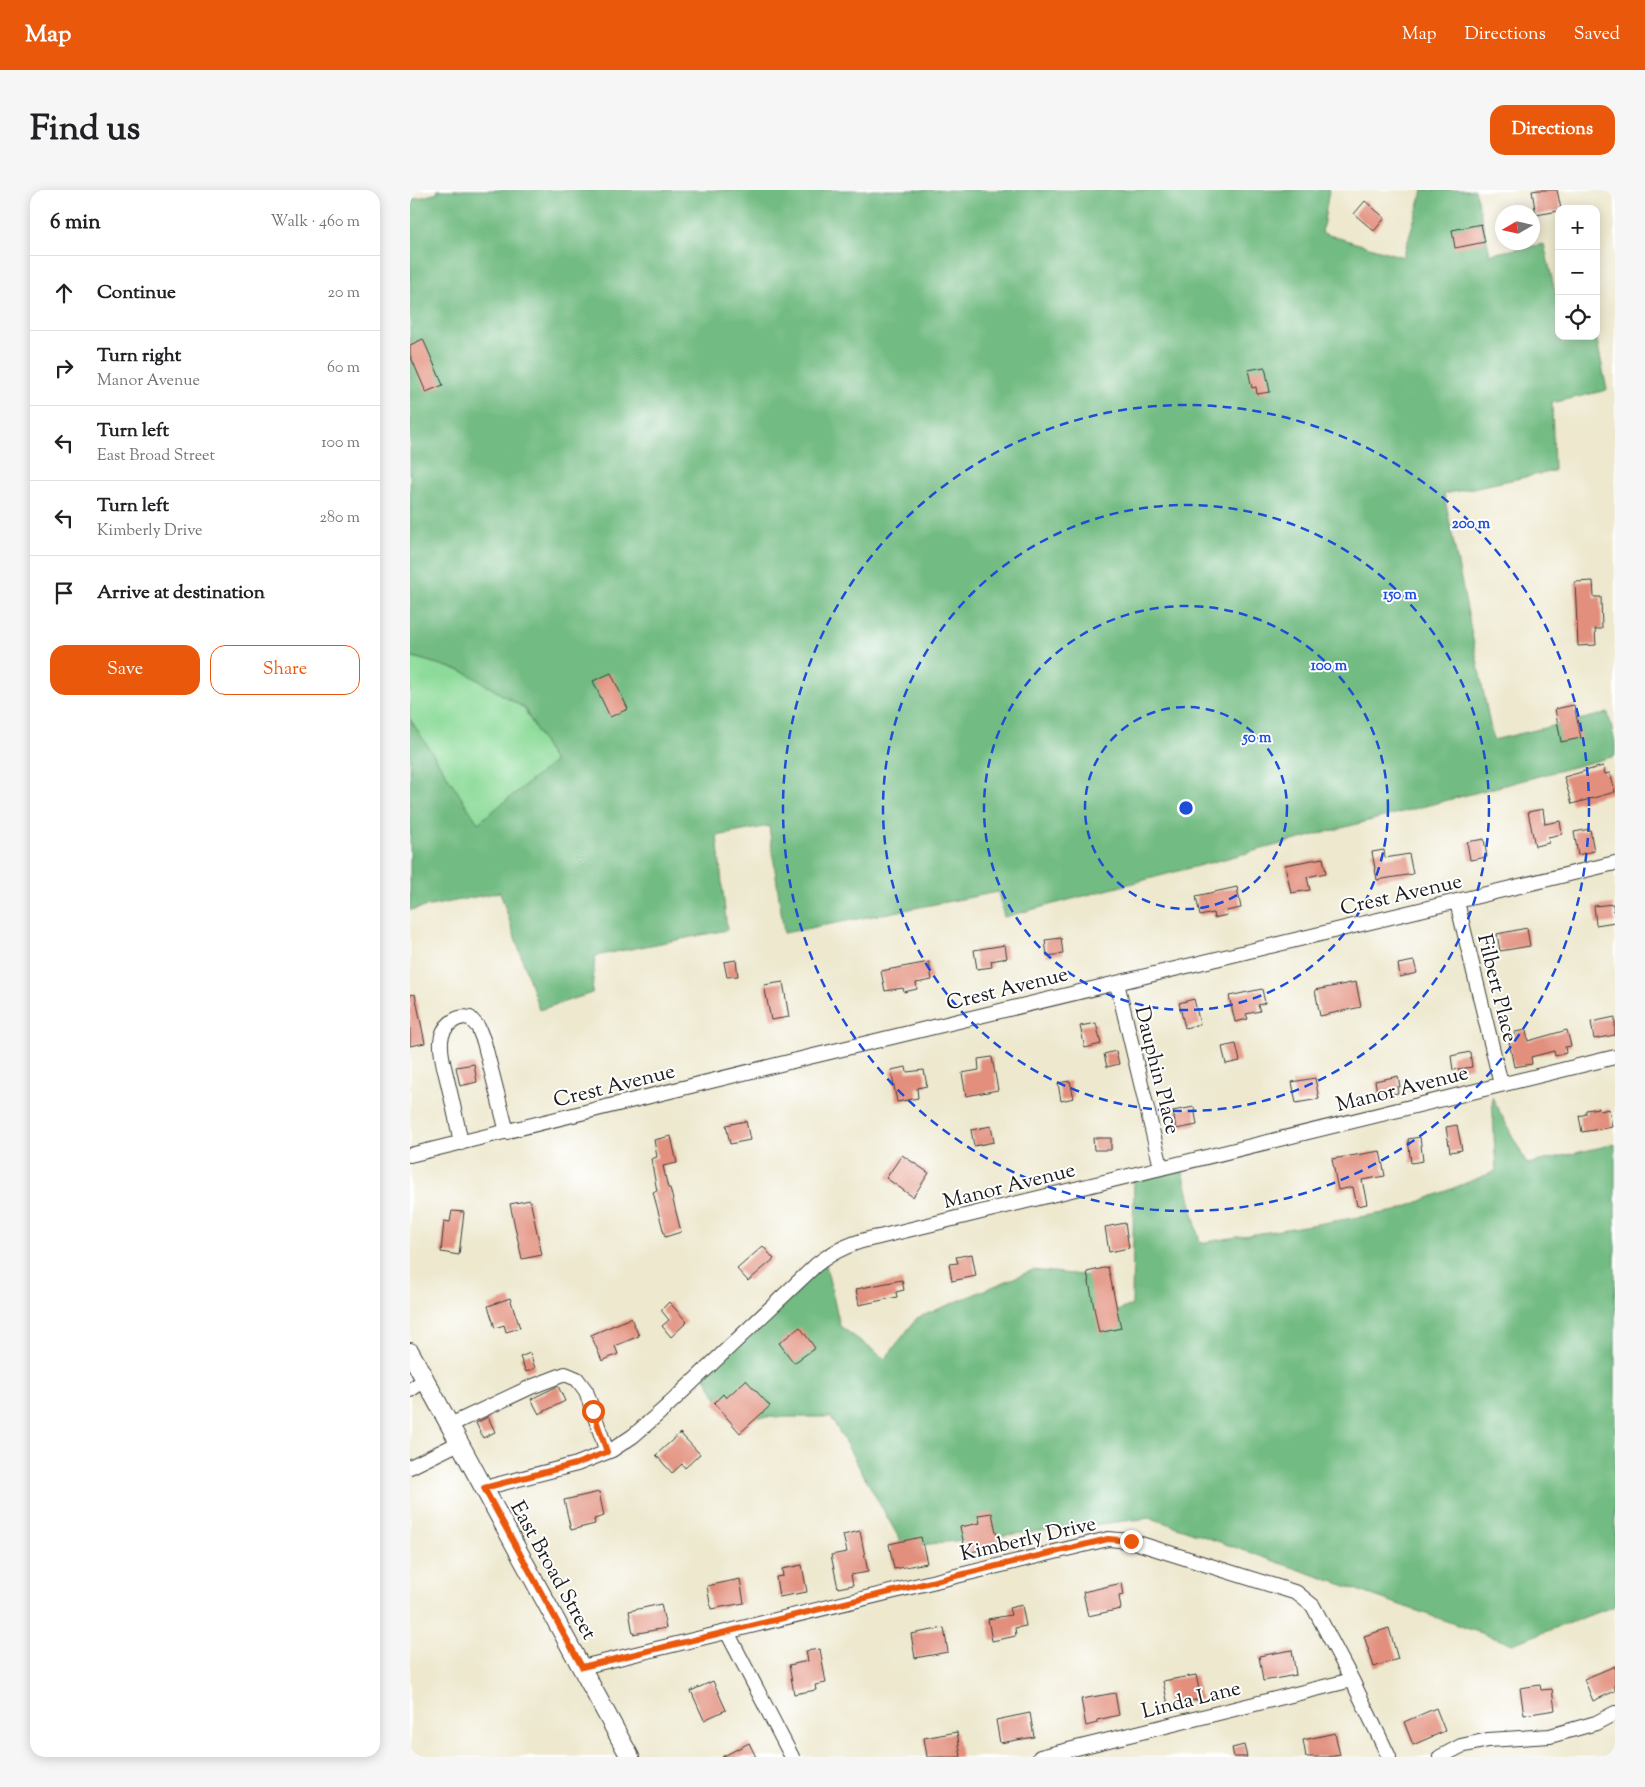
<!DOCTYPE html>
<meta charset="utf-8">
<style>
body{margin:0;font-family:"Sorts Mill Goudy",serif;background:#f6f6f6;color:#202124}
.controls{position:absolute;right:15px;top:15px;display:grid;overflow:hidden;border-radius:10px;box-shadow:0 2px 12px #0003}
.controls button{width:45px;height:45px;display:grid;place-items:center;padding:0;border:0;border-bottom:1px solid #e0e0e0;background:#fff;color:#202124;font:25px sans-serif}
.compass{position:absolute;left:1085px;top:15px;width:45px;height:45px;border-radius:50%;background:#fff;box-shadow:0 2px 12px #0003;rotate:261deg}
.stop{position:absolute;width:15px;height:15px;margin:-11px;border:4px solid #ea580c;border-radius:50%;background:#fff}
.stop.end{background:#ea580c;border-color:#fff;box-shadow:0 1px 5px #0008}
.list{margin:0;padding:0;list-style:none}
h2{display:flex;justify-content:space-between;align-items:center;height:65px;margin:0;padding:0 20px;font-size:21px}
h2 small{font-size:16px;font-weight:400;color:#757577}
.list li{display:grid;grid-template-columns:32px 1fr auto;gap:15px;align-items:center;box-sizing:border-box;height:75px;padding:0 20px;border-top:1px solid #e0e0e0}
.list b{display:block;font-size:19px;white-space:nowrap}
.list p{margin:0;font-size:16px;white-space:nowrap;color:#757577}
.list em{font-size:16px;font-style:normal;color:#757577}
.actions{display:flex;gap:10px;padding:15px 20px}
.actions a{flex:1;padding:11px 0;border:1px solid #ea580c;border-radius:15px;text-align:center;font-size:18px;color:#ea580c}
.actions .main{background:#ea580c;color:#fff}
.icon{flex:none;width:28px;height:28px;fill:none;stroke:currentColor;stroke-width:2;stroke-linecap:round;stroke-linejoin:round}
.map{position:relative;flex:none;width:1205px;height:1567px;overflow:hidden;border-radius:15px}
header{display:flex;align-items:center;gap:30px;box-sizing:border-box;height:70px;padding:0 25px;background:#ea580c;color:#fff}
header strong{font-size:24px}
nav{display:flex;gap:28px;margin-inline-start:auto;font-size:18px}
.intro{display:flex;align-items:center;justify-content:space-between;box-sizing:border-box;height:120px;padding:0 30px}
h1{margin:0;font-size:35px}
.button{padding:12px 22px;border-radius:15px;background:#ea580c;color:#fff;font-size:18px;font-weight:700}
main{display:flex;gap:30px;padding:0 30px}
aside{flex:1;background:#fff;border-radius:15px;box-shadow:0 2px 12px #0003}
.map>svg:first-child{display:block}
.green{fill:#8ddb9a;stroke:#547c5b}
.forest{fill:#72bb82;stroke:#476c4f}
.building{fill:#e28f7d}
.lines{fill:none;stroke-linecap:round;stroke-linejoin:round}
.minor-casing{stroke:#3b3b37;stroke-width:16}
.major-casing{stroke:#3b3b37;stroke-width:20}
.minor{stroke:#fff;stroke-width:14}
.major{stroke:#fff;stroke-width:18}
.route{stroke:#ea580c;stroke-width:6}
.ring{fill:none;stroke:#1d4ed8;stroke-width:2.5;stroke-dasharray:9 6}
.labels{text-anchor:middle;stroke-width:4;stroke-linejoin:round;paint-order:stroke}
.street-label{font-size:21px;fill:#1c1c1c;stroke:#fff}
.centre{fill:#1d4ed8;stroke:#fff;stroke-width:2.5}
.ring-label{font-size:15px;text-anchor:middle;font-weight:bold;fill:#1d4ed8;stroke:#fff;stroke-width:4;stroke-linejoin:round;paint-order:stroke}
</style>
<header>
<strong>Map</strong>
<nav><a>Map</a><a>Directions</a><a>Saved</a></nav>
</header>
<div class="intro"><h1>Find us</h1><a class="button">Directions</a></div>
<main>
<aside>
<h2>6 min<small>Walk · 460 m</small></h2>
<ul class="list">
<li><svg class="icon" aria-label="ahead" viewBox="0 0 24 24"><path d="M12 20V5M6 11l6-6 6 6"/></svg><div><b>Continue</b></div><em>20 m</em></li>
<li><svg class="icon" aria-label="right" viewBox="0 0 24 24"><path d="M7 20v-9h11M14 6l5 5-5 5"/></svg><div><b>Turn right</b><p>Manor Avenue</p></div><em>60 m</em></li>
<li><svg class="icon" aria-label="left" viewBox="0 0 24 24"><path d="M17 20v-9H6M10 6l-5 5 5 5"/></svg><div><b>Turn left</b><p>East Broad Street</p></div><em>100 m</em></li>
<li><svg class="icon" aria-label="left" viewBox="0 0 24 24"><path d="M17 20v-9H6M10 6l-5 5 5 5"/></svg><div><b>Turn left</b><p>Kimberly Drive</p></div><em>280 m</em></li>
<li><svg class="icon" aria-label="arrive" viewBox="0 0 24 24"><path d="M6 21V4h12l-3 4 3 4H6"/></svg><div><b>Arrive at destination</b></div></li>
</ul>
<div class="actions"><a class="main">Save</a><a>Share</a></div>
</aside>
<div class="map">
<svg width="1205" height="1567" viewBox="0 0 1205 1567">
<rect width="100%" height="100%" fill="#fff"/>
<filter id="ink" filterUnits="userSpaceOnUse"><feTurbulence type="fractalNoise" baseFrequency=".02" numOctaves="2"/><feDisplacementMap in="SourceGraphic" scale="10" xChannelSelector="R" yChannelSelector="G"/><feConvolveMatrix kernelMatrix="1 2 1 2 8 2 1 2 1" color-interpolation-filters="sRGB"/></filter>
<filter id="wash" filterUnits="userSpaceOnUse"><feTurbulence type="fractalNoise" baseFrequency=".0096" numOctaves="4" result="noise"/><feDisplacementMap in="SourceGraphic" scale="20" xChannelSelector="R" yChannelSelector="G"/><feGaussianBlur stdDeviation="1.12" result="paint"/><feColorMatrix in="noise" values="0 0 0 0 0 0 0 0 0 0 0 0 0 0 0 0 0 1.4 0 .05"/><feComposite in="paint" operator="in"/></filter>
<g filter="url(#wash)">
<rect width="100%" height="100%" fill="#ede8ce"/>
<path class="green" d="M0,466L55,482L114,518L144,572L68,634L0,529Z"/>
<path class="forest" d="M27,0H919L912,43L993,67L1013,0H1065L1080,64L1134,54L1149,119V146H1186L1197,200L1142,213L1144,281L1034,304L1083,550L1198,523L1205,552V566L594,727L588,702L374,743L359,636L307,646L317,740L185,766L182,803L129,820L90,702L0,720V529L68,633L144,572L114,518L55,482L0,466V10L28,3Z
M1082,907L1117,974L1205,954V1416L1102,1454L741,1328L494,1357L421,1227H317L289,1176L414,1067L430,1136L475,1169L507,1128L623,1080L692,1087L704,1122L722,1115L724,984L771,973L790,1053L986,1021L1086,981Z"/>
<g id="blocks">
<path class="building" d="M1129,0H1147L1151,19H1149V21L1126,25L1122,1Z
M955,11L975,28L964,41L944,24Z
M1071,34L1075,52L1045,58L1042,40Z
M13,149L33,195L16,202L0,165V155Z
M855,177L860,202L847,204L846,197L842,198L838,180Z
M1183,391L1184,407H1191L1192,439H1185L1186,455L1168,456L1165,392Z
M201,483L218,519L200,527L183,491Z
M1164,515L1171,548L1151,552L1145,519Z
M1193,576L1195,584L1200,583L1205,602L1162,614L1154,587Z
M1133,619L1135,634L1150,631L1152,644L1138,647L1139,653L1125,656L1118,622Z
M1180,639L1184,661L1168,665L1164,642Z
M1074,649L1077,667L1060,670L1057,652Z
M974,660L975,668L999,664L1003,684L967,690L962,662Z
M913,668L916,683L897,687L900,700L881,703L875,675Z
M827,697L831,718L816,721L817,725L804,728L803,723L790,726L786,706Z
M1203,714L1205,732L1186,735L1184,716Z
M1117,738L1120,756L1090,761L1087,744Z
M651,748L653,764L637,766L635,750Z
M595,755L597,768L581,771L582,777L567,779L564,760Z
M326,770L328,786L317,787L314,772Z
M1004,771L1007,783L990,787L988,774Z
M519,772L522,790L506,793L507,799L494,802L493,798L475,801L471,781Z
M373,792L379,827L361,830L354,795Z
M946,792L951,817L910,826L905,800Z
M852,799L855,813L848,815L850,821L836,824L838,829L825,832L819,806Z
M5,804L15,853L0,856V805Z
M784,809L790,834L775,838L769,813Z
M1205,827V845L1184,849L1181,832Z
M686,833L691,854L675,858L670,836Z
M1116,840L1118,851L1157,840L1161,856L1155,857L1156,863L1145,866L1144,861L1121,867L1122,874L1104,877L1099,851L1106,850L1105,842Z
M826,854L830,871L816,874L812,857Z
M706,861L709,874L697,877L694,864Z
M1060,862L1062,877L1043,880L1041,866Z
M582,867L588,900L556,906L552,883L569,880L568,869Z
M64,874L67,892L50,896L46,877Z
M496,877L497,882L514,880L517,896L507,898L508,908L487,912L481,880Z
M988,886L990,897H987L988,903L968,907L965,891Z
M905,888L909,909L886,913L882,892Z
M660,891L664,908L651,911L648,893Z
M784,917L787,935L766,939L763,921Z
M1189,918L1190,921L1199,919L1202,937L1172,942L1169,926L1176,924V920Z
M336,931L340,950L320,954L316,935Z
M1047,935L1052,960L1040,962L1036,937Z
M581,936L584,952L564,956L561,940Z
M261,946L267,973L253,976L258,998H260L271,1042L255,1047L243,1002L247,1001L241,969L247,967L244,950Z
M1010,947L1013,971L1001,973L998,949Z
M683,948H701V960H684Z
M970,961L975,986L952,990L957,1014L947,1016L943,997L928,1000L922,969Z
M492,965L519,983L503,1007L476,988Z
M120,1010L132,1065L112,1069L100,1014Z
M42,1021L54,1022L49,1065L31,1062L34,1031L40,1032Z
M715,1033L719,1058L699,1062L695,1037Z
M353,1056L364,1069L338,1091L327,1079Z
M562,1064L566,1086L542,1091L539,1074L548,1073L546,1067Z
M698,1077L711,1138L689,1143L677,1082Z
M492,1090L494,1100L486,1102L487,1107L449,1115L446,1099Z
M100,1108L110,1138L96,1142L94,1135L85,1138L78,1116Z
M259,1112L277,1132L261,1147L252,1136L259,1130L251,1120Z
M221,1128L229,1146L205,1156L208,1164L192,1171L181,1145Z
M390,1137L405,1158L384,1173L369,1153Z
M120,1163L125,1178L116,1182L110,1167Z
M336,1190L360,1216L330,1243L304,1213L313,1204L316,1208Z
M148,1196L155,1211L129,1224L121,1209Z
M78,1227L85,1242L73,1248L66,1233Z
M270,1243L290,1264L275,1278L272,1274L262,1283L246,1265Z
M189,1302L194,1326L184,1329L185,1334L161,1340L154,1310Z
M582,1323L589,1356L556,1363L550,1337L570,1333L568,1325Z
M450,1341L458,1382L441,1385L443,1395L428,1398L421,1365L437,1362L433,1345Z
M511,1347L517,1373L484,1379L479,1354Z
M392,1375L397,1402L369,1407L366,1387L373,1386L372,1379Z
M330,1389L334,1413L301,1419L297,1396Z
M712,1393L714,1405L709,1406L711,1419L678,1426L673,1402Z
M251,1414L256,1438L223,1444L219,1421Z
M612,1415L616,1436L605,1438L606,1446L582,1451L578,1429L601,1425L599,1418Z
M534,1438L538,1462L505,1468L501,1444Z
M979,1438L988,1469L964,1477L954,1446Z
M410,1459L416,1493L405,1495L406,1500L384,1504L379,1475L398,1471L396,1461Z
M882,1460L886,1485L853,1491L849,1466Z
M1205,1476V1501L1183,1511L1174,1489Z
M786,1485L791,1509L758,1515L753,1491Z
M303,1491L316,1520L294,1530L281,1501Z
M1130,1495L1131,1500L1142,1499L1145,1520L1114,1525L1110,1498Z
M705,1503L709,1525L687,1530V1533L676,1536L671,1509Z
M1026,1518L1035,1541L1003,1555L994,1532Z
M620,1523L624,1547L590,1553L586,1530Z
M547,1542L551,1567H517L514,1548Z
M925,1543L930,1565L918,1567H896L893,1550Z
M339,1553L346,1567H312Z
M834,1555L837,1567H824L822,1558Z"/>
</g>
</g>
<g filter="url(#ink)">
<use href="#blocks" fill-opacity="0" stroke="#3b3b37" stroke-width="1"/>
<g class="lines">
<g class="minor-casing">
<path id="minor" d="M1047,712L1091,894
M707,793L751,977
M51,953C47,932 42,910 37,889C34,877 30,864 31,851C32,837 46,824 60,828L68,837L74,852L97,942
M0,965L395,868L1205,673
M0,1200L15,1190
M40,1235L121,1197L155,1184L167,1189L176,1201L197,1262
M0,1277L49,1253
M74,1298L167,1274L202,1260L223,1246L254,1219L406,1075C426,1059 445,1051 469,1047L1205,867
M317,1442L382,1567
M172,1477L698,1349L721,1351L887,1403L903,1416L942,1490L979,1567
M630,1567L942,1490
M1030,1567L1051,1556L1078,1550L1140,1546L1186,1533L1205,1523"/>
</g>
<g class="major-casing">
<path id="major" d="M0,1162L220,1567"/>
</g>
<use href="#minor" class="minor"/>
<use href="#major" class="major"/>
</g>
</g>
<g class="lines" filter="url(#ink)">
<path class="route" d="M183,1221L197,1262L166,1274L74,1298L172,1477L698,1349L721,1351"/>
</g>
<g class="ring">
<circle cx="776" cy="618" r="101"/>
<circle cx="776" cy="618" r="202"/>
<circle cx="776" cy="618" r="303"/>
<circle cx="776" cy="618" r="403"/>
</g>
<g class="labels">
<g class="street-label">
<text transform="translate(991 704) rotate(-13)" y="7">Crest Avenue</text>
<text transform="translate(597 798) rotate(-14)" y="7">Crest Avenue</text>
<text transform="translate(1088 798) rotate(76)" y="7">Filbert Place</text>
<text transform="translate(748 880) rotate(76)" y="7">Dauphin Place</text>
<text transform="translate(204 895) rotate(-14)" y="7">Crest Avenue</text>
<text transform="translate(992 898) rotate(-14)" y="7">Manor Avenue</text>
<text transform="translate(599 995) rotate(-14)" y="7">Manor Avenue</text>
<text transform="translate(618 1348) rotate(-13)" y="7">Kimberly Drive</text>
<text transform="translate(144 1380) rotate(61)" y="7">East Broad Street</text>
<text transform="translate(781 1509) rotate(-14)" y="7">Linda Lane</text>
</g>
</g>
<circle cx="776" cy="618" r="8" class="centre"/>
<g class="ring-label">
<text x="1061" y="338">200 m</text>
<text x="990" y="409">150 m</text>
<text x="919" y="480">100 m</text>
<text x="847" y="552">50 m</text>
</g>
</svg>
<div class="controls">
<button>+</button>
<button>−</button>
<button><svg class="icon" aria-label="locate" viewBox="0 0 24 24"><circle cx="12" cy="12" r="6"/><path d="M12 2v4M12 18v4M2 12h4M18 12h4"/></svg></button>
</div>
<svg class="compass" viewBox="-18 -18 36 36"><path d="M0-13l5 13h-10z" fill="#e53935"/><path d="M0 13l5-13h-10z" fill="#757577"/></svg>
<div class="stop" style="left:183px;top:1221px"></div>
<div class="stop end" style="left:721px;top:1351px"></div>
</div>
</main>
